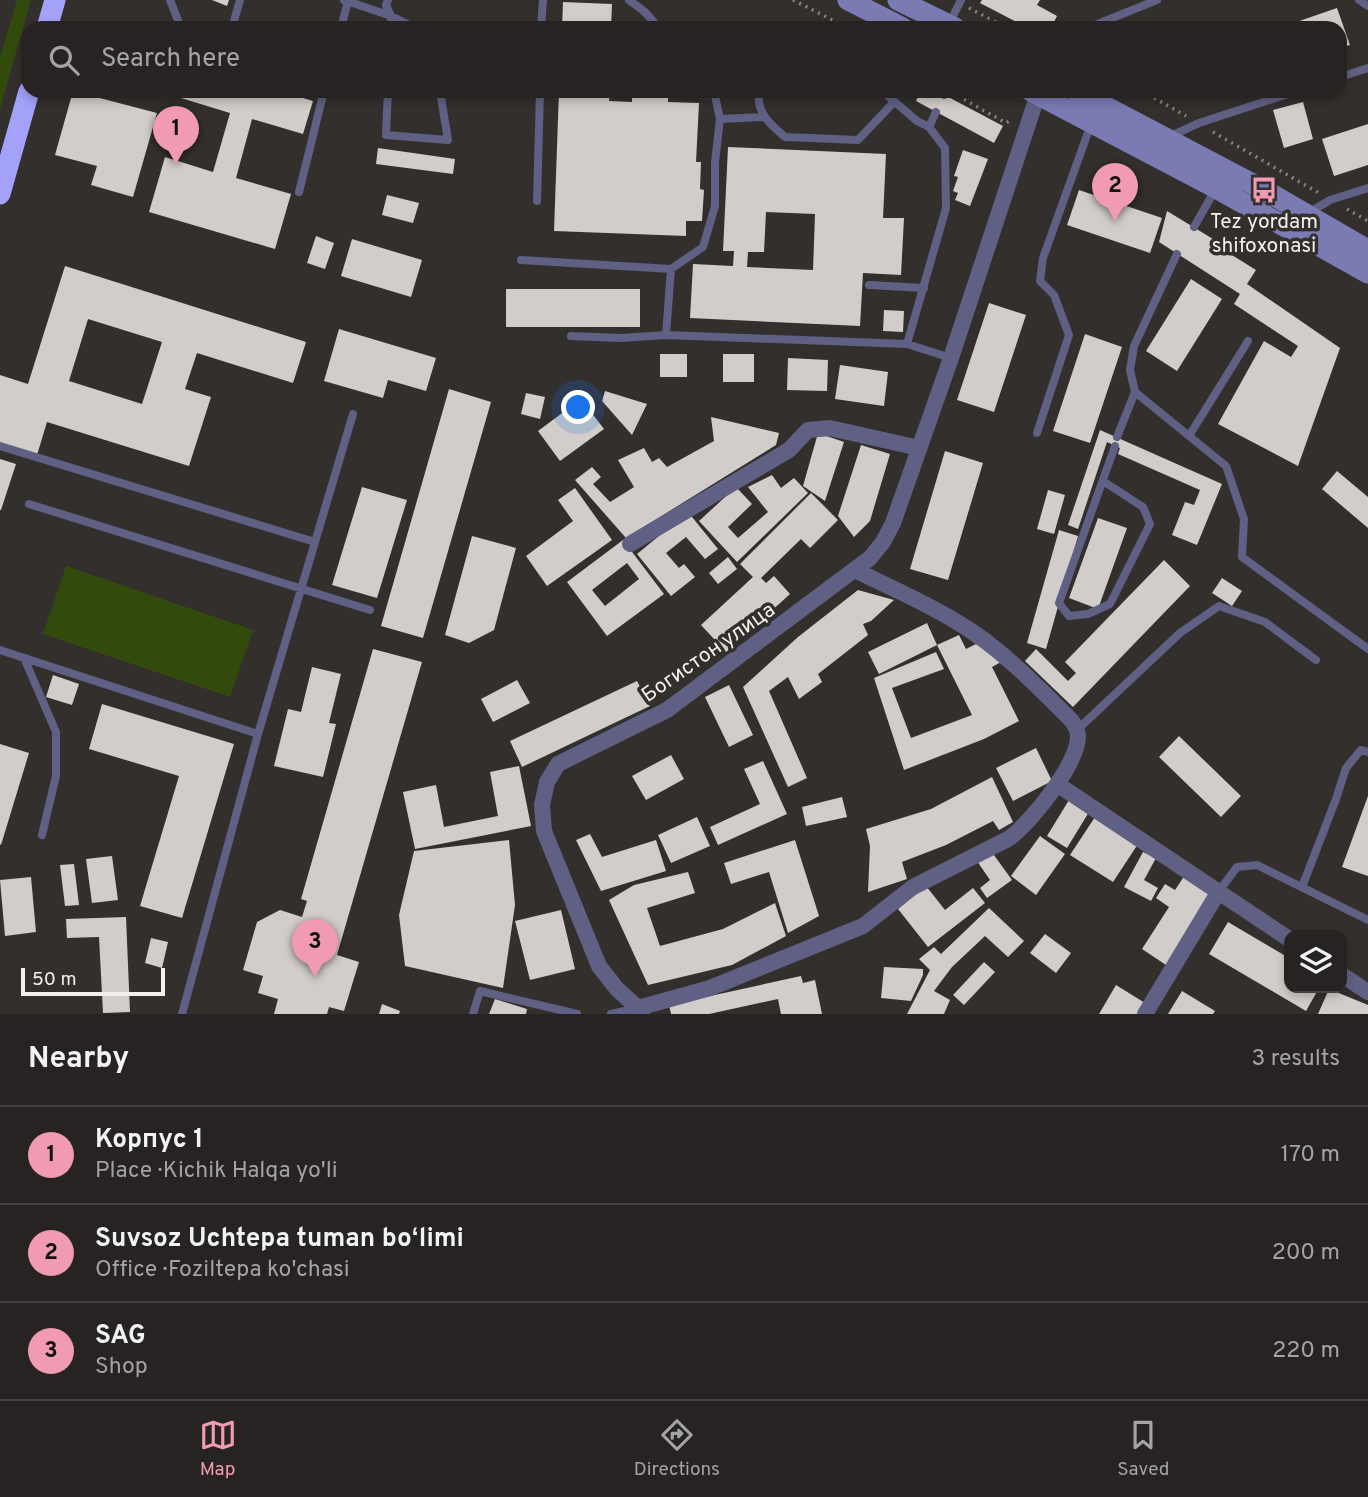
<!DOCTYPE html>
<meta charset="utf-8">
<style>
body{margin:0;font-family:Overpass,sans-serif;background:#2e2b2a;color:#f1f3f6}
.controls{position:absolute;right:21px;bottom:21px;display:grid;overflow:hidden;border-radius:14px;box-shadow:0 4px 10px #0003}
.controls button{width:63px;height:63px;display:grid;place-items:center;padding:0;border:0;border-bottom:2px solid #424040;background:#262322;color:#f1f3f6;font:35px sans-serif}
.scale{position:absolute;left:21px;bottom:18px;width:144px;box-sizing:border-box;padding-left:7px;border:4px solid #f2f0ee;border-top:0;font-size:19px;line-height:24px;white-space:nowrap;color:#f2f0ee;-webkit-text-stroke:5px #322f2d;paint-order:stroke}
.you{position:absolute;left:579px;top:408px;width:24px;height:24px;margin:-18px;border:5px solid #fff;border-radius:50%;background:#1a73e8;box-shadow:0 0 0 10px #1a73e833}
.badge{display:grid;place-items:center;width:46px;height:46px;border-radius:50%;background:#f19ab3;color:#111;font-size:23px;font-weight:700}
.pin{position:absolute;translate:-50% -58px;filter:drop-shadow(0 2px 4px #0008)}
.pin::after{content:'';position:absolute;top:37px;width:24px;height:21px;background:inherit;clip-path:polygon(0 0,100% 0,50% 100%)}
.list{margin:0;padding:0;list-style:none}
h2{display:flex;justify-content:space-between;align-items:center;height:91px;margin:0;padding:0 28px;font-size:30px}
h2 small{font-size:23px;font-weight:400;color:#a4a4a5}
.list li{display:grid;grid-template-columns:46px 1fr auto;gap:21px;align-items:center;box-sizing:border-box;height:98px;padding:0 28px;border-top:2px solid #424040}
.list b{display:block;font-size:26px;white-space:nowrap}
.list p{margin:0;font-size:23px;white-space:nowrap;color:#a4a4a5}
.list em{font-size:23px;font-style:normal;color:#a4a4a5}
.icon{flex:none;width:38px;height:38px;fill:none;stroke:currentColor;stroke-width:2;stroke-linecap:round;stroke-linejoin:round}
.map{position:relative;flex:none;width:1368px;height:1014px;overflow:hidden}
.search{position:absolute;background:#262322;box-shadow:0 4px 10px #0003;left:21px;right:21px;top:21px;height:77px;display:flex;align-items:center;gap:18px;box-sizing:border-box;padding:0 24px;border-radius:21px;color:#a4a4a5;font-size:26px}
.sheet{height:385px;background:#262322}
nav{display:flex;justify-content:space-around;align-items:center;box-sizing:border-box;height:98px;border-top:2px solid #424040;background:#262322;font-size:19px;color:#a4a4a5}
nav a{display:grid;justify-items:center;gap:4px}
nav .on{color:#f19ab3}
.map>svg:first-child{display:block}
.green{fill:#324b0c}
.building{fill:#d2cdca;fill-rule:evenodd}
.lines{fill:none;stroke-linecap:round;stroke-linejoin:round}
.path{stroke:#878482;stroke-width:3.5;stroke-dasharray:2 5;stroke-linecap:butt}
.lane{stroke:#606084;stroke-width:8}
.street{stroke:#606084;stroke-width:16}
.secondary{stroke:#7b7bb3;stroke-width:21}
.highway{stroke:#a3a1f8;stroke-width:21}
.labels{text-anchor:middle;stroke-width:7;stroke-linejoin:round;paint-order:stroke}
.poi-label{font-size:21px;fill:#f2f0ee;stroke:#322f2d}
.street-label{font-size:21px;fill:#f2f0ee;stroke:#322f2d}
</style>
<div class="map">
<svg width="1368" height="1014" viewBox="0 0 1368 1014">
<rect width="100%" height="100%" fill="#322f2d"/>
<path class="green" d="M17,0H31L0,109V58Z
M66,566L253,630L230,697L43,634Z"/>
<path class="building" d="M212,0H229L227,6Z
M982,0H1040L1037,5L1057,16L1051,28H1028L980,3Z
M563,2L612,4L611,28H562Z
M1337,8L1350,45L1340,48V28H1279Z
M73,91L157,113L133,197L91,185L97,166L55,155Z
M158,91H279L313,101L303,134L252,119L236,178L291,194L275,249L149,212L165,157L213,172L230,113Z
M559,91H610L609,101L632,102V91H668V102L699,103L696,162H701L700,189L704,190L702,221H686V236L554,231Z
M921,91H937L1003,126L994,143L916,101Z
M1303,102L1313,139L1284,148L1273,110Z
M1368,124V165L1334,176L1322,139Z
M728,147L886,154L883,218H904L901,275L863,273L860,326L690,318L693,264L733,266L734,251H723ZM766,212L815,214L813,270L747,267L748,252H764Z
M378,148L455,159L453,174L376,164Z
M963,150L988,159L970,206L955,200L958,193L953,191L958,177L954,176Z
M1079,190L1162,218L1150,253L1067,225Z
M387,195L419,203L413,223L382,215Z
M1167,211L1213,239L1211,242L1256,270L1247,284L1340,348L1298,466L1218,424L1264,341L1291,357L1298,346L1234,304L1240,294L1159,242Z
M316,236L334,243L325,269L307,263Z
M352,239L422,260L411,297L341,276Z
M65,266L306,342L293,383L197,353L185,389L211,397L189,466L47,422L37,455L0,443V375L28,384ZM88,319L162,342L142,404L69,381Z
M1191,279L1222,299L1177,371L1146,351Z
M506,289H640V327H506Z
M989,303L1026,315L994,412L957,400Z
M884,310L904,311L903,332L883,331Z
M339,329L436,358L426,391L388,380L383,398L324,381Z
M1085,334L1122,347L1090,443L1053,431Z
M660,354H687V377H660Z
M723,354H754V382H723Z
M788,358L828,360L827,391L787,390Z
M840,365L888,372L884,406L835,399Z
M449,389L491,402L423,638L381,626Z
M605,391L647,404L632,435L602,401Z
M526,393L545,397L540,419L521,414Z
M581,399L604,429L560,461L538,431Z
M711,417L779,433L776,445L626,538L575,480L592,467L601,477L593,484L610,502L634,487L618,460L644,448L652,462L659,458L667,467L714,441Z
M1100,430L1222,484L1197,545L1172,535L1185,502L1194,505L1200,490L1118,454L1120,448L1107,442L1078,529L1068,525Z
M818,433L844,442L825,501L803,486Z
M861,445L890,454L870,521L854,537L838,516Z
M945,451L983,463L948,580L910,569Z
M0,459L16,464L1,510H0Z
M1337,471L1368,497V528L1322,489Z
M772,475L781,488L794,478L808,493L737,562L699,521L736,487L752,504L728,527L738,538L768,512L748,487Z
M362,487L407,500L377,598L332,585Z
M575,488L612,540L547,586L526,556L573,521L558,500Z
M1048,490L1065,495L1054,534L1037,529Z
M811,493L838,520L810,548L801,539L761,578L766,583L774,576L790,594L726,652L701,625L753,577L740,564Z
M688,512L718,549L705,559L686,537L666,553L679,568L684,564L695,577L671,596L637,554Z
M1098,518L1127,528L1098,609L1069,598Z
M1059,530L1078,536L1046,649L1027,643Z
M472,536L516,548L494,630L469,643L445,635Z
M623,540L664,594L607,636L567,582ZM627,563L639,579L605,606L592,590Z
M728,557L737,569L718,584L709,573Z
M1164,560L1190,586L1073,707L1025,661L1036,649L1068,681L1076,673L1065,662Z
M1222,578L1242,591L1232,606L1212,593Z
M858,590L894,600L871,621L863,624L868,635L818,674L822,682L799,699L788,677L769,691L807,778L788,787L743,687L798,637Z
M927,623L937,645L959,635L966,649L982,641L1001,662L992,667L1019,721L984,739L904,770L874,678L936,652L944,669L892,688L911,738L972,715L937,645L879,674L868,652Z
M373,649L422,662L337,955L359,962L344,1011L329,1007L327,1014H274L278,999L258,993L263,976L243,970L257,922L280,910L302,917L307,901L301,899Z
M312,667L341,674L329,723L336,724L323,777L274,766L288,709L301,712Z
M53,675L79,684L72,705L46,697Z
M517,680L530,703L493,722L481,699Z
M637,681L650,706L522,767L510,741Z
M729,685L753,735L729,747L705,697Z
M102,704L234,744L182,918L140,906L179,776L89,749Z
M1179,736L1241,796L1221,817L1159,757Z
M0,744L29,753L1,845L0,844Z
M1036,748L1052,781L1013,801L996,768Z
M671,755L684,779L646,800L632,776Z
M763,761L787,814L718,845L710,827L760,804L744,769Z
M519,766L531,826L415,849L403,792L436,785L444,827L498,816L490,772Z
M992,777L1013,822L999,830L993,821L946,845L902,862L907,879L868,892L870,846L866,829L931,809Z
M1368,796V876L1342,867Z
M842,797L847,817L806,826L802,807Z
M1069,800L1089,812L1067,848L1047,836Z
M697,817L710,846L671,863L658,835Z
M1095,817L1138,844L1113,882L1070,855Z
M590,834L602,857L656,840L666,871L601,891L576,840Z
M1040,836L1065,854L1036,895L1011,876Z
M509,840L515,905L503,988L405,966L399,915L414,851Z
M795,840L819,916L788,933L769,872L731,884L724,863Z
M991,851L1012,880L987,898L980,888L990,880L977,861Z
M1143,852L1156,858L1144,880L1158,888L1151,901L1124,887Z
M112,856L118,900L92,903L86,859Z
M74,864L79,905L65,906L60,865Z
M688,872L695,893L647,908L660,946L723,929L775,903L786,936L732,965L648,985L609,900L634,885Z
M1185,875L1213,894L1166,965L1142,949L1169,907L1156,898L1165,884L1175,890Z
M31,877L36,932L5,936L0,880Z
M926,886L945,910L973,888L985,903L928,947L898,909Z
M989,908L1024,941L1008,957L985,936L952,967L934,991L950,1000L944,1014H907L930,970L919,959L934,947L941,954Z
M561,910L575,969L530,980L515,921Z
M126,917L130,1012L103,1013L99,937L67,938L66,919Z
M1228,922L1289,958V988H1319L1306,1011L1209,954Z
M1045,934L1071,953L1056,973L1030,953Z
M151,938L168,942L162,968L145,963Z
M984,962L995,972L964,1005L953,995Z
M884,967L923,969V975L911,1001L881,998Z
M801,976L803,983L815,980L822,1014H781L778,999L709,1014H671L669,1005Z
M1116,985L1145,1003L1138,1014H1099Z
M1329,989L1368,1005V1014H1318Z
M1182,991L1215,1011L1213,1014H1168Z
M495,999L527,1009L526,1014H489Z
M382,1004L400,1011L399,1014H379Z"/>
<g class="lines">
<path class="path" d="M793,0L848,28
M969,8L1007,28
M1142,91L1186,116
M958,96L1006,123L1012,119
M1213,132L1319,193
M1347,209L1368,221"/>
<path class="lane" d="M170,0L181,28
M344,0L391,16L416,28
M388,0L386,5L391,16V28
M629,0L645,12L659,28
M1359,0L1368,6
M950,22L961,0
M1090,27L1157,0
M232,28L240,0
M341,28L348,1
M541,28L543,0
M1340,77L1368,68
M388,91L386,135L448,140L440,91
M759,91C756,113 770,124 785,137L858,140L894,102
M882,91L917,121L929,127L945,148L946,208L907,344
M944,95L947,91
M720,119L764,117
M929,127L936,112
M1171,136L1199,123L1297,91
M299,192L324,91
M537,201L540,91
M1310,212L1330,200L1368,188
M1194,227L1215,190
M1177,254L1134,346L1130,370L1135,392L1226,466L1244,519L1242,557L1368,649
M521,260L671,269
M869,285L924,288
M666,335L671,269L703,247L715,206V162L720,119L714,91
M571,336L621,338L666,335L907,344L951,358
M1037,433L1069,335L1054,295L1040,281L1043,258L1091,124
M1189,436L1248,341
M1117,437L1135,392
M0,446L315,542
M1103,481L1143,507L1150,524L1110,604L1088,614L1069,616L1059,603L1115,446
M29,504L370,610
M0,650L258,734
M24,658L56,732V776L42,835
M1077,730L1180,633L1219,606L1265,622L1316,660
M1302,887L1336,799L1346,768L1361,750L1368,752
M1219,891L1237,867L1257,865L1368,920
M182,1014L258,734L353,414
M473,1014L480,991L577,1014
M611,1014L638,1008"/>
<path class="street" d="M630,544L789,450L808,430L830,428L919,448
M1057,784L1289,939
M1342,975L1368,992
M638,1008L710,988L863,926L913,887L1008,839C1030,824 1078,764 1078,736C1078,730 1075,726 1072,721C1036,685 1001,648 957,622C925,602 889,587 855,570
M642,1014L638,1008L617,989L599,966L544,831L542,805L547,782L558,764L667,710L870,558L883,542L893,523L951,358L1039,91
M1145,1014L1219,891"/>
<path class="secondary" d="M848,0L903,28
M898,0L955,28
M1031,91L1216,188L1368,273
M1076,91L1264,190L1368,250"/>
<path class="highway" d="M47,28L55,0
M0,194L29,91"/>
</g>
<defs>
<g id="bus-bare" transform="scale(2.1)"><path d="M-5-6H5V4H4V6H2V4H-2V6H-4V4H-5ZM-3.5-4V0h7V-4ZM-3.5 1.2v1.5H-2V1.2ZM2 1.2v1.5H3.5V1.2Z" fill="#f19ab3" stroke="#322f2d" stroke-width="2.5" paint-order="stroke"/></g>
</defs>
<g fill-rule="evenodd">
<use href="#bus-bare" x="1264" y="190"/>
</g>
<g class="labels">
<g class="poi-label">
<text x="1264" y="228">Tez yordam<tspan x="1264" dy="24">shifoxonasi</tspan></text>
</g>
<g class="street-label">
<text transform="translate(708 652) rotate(-35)" y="7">Богистон улица</text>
</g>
</g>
</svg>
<div class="controls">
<button><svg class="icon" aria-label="layers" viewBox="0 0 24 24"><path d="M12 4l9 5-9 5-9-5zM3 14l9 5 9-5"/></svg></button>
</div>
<div class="scale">50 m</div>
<div class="you"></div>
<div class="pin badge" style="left:176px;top:164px">1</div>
<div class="pin badge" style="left:1115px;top:221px">2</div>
<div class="pin badge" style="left:315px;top:977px">3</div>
<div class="search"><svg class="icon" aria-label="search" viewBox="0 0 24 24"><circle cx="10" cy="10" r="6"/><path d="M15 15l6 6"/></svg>Search here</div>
</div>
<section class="sheet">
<h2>Nearby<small>3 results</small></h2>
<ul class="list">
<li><span class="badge">1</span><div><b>Корпус 1</b><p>Place · Kichik Halqa yo'li</p></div><em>170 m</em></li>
<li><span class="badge">2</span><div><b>Suvsoz Uchtepa tuman boʻlimi</b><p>Office · Foziltepa ko'chasi</p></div><em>200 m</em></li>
<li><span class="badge">3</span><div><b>SAG</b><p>Shop</p></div><em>220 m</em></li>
</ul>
</section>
<nav>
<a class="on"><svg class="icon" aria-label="map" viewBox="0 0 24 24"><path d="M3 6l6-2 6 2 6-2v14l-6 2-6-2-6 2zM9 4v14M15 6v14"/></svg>Map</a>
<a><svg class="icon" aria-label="directions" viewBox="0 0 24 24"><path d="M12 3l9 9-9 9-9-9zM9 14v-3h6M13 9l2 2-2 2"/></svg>Directions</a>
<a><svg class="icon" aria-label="saved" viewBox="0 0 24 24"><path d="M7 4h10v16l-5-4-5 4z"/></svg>Saved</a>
</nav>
